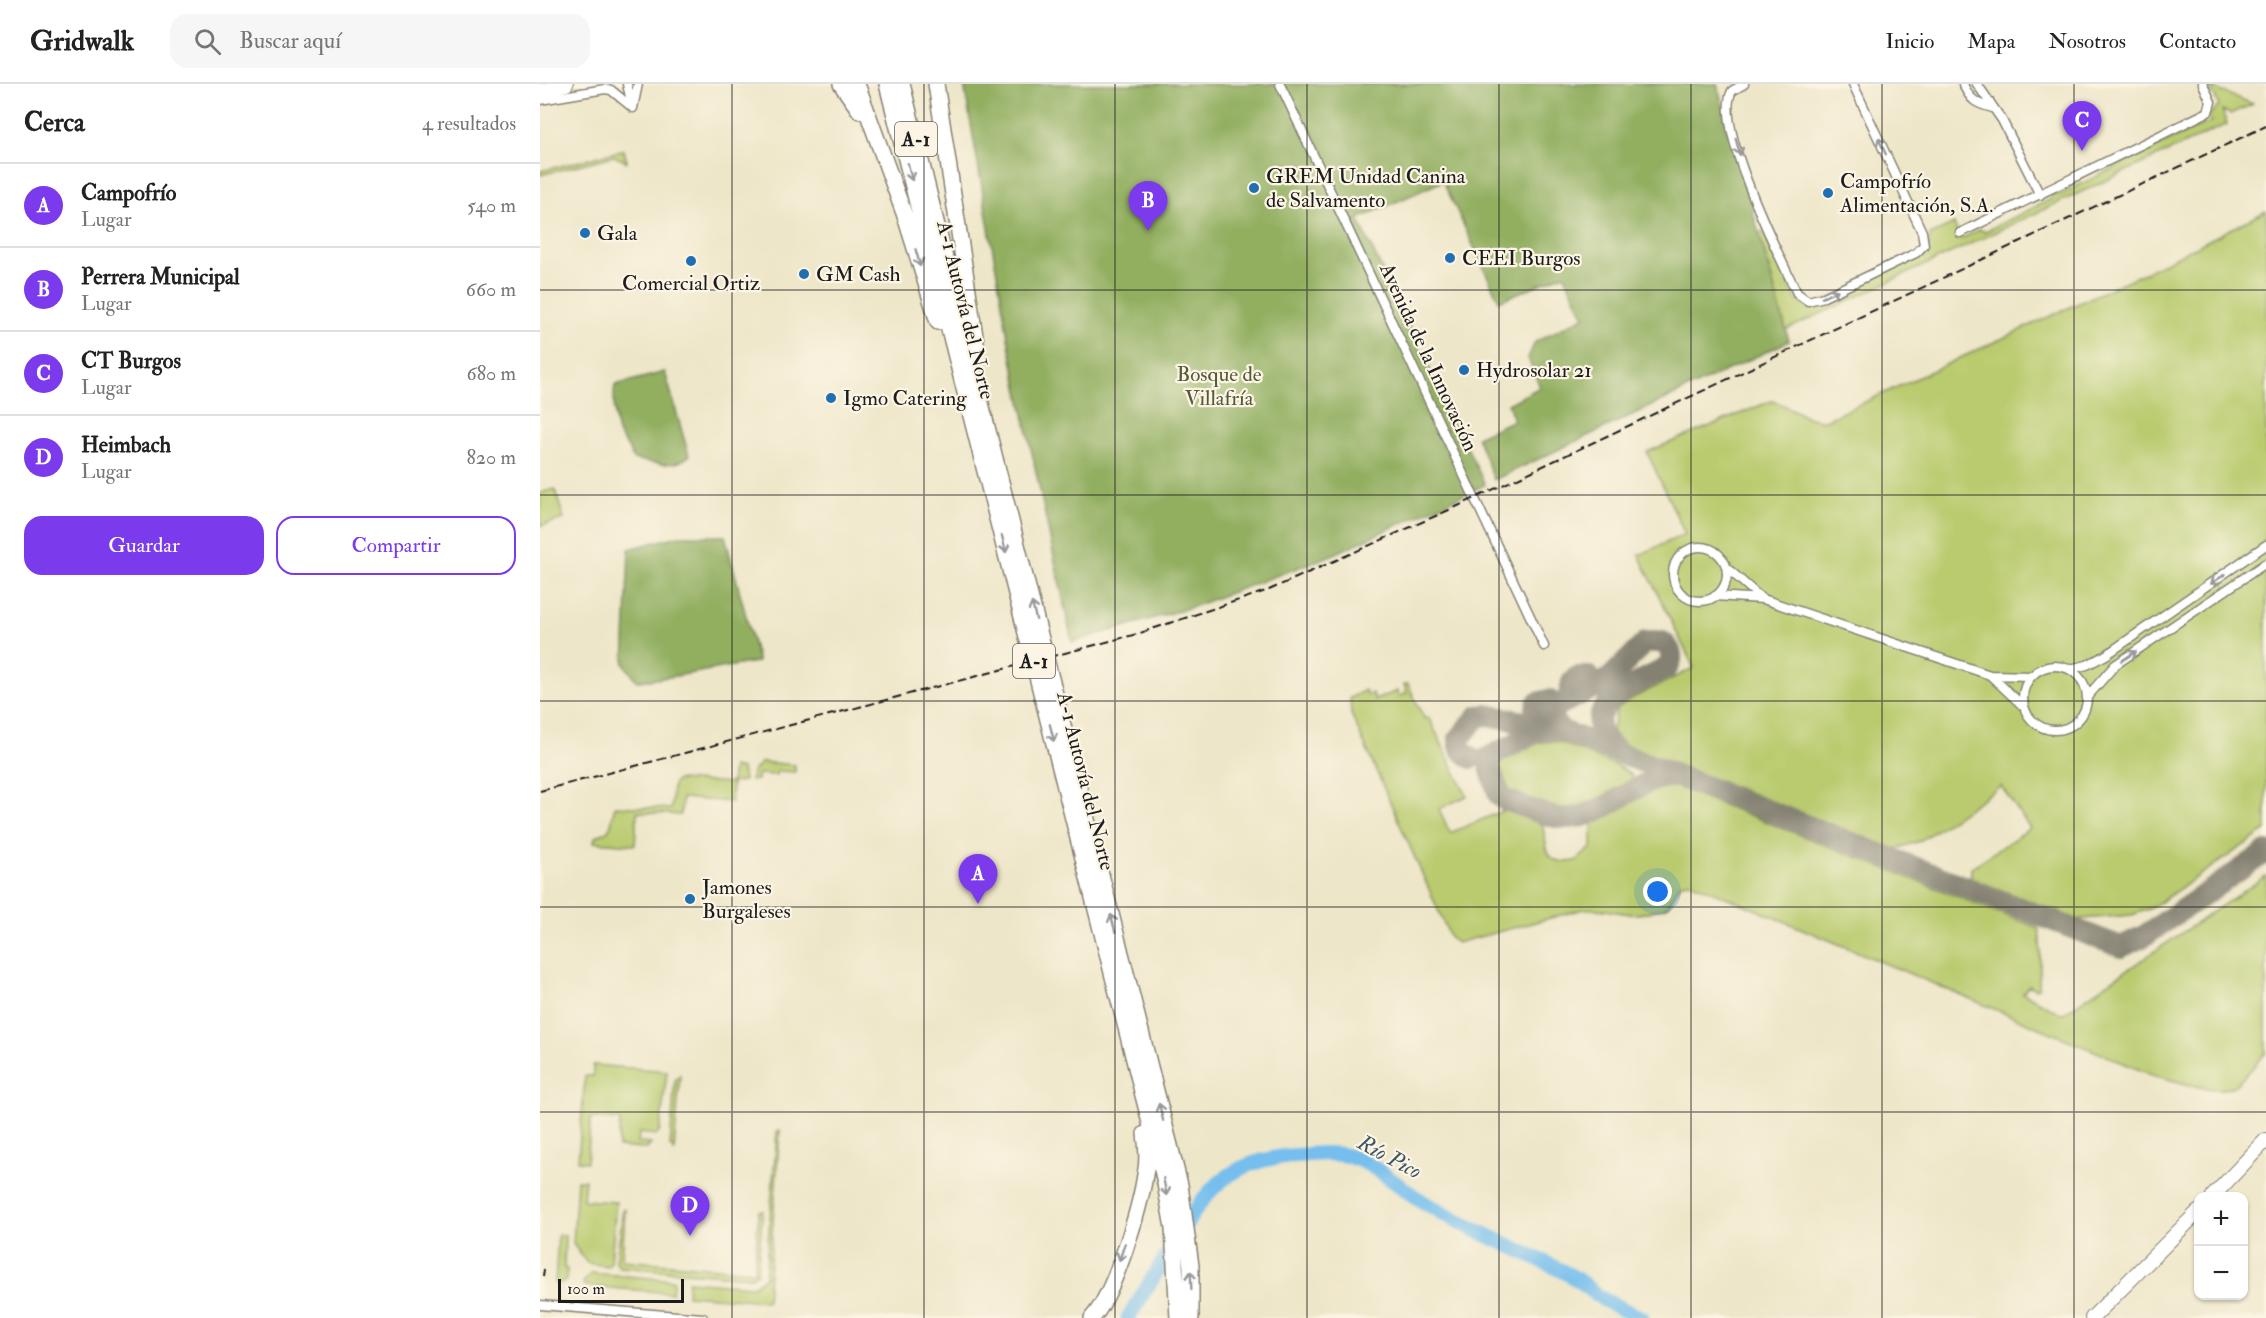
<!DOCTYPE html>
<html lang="es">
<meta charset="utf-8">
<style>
body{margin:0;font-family:"IM FELL Double Pica",serif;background:#f6f6f6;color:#222}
.controls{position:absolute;right:18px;bottom:18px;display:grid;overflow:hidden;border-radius:12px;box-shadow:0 2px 4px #0004}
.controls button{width:54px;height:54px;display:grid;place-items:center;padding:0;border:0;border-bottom:2px solid #e0e0e0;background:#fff;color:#222;font:30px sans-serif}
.scale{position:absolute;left:18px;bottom:15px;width:126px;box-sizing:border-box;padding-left:6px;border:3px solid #1c1c1c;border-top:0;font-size:16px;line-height:21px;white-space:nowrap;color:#1c1c1c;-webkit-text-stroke:4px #fcf5e5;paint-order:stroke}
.you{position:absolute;left:1118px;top:808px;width:21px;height:21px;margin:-15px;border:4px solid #fff;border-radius:50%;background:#1a73e8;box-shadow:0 0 0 9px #1a73e833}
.badge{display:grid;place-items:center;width:39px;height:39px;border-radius:50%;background:#7c3aed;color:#fff;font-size:20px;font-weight:700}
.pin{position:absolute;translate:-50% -50px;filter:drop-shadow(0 2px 3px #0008)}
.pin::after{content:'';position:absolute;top:32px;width:21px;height:18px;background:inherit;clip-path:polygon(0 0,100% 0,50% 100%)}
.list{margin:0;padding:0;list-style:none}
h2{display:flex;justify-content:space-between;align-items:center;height:78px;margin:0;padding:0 24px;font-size:26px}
h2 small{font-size:20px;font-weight:400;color:#767676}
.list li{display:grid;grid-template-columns:39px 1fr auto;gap:18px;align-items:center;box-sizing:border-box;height:84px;padding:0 24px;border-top:2px solid #e0e0e0}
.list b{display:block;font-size:22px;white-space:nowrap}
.list p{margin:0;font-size:20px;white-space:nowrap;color:#767676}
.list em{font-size:20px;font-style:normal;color:#767676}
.actions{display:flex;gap:12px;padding:18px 24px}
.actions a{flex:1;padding:14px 0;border:2px solid #7c3aed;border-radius:18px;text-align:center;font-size:21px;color:#7c3aed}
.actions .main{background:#7c3aed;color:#fff}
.icon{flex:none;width:33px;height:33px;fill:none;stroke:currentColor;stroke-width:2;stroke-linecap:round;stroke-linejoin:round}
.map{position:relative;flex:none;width:1726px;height:1234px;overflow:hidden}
header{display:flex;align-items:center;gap:36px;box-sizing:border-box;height:84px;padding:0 30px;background:#fff;border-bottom:2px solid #e0e0e0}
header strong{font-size:28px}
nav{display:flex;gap:33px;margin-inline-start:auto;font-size:21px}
.search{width:420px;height:54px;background:#f6f6f6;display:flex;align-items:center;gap:15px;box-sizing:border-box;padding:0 21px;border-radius:18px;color:#767676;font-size:22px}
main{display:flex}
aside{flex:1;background:#fff}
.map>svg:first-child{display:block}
.green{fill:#b9cb6e;stroke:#6a7445;stroke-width:1.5}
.forest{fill:#92af61;stroke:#57663e;stroke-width:1.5}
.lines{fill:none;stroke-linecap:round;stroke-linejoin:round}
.river{stroke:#74beed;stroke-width:15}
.taxiway{stroke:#858172;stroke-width:22}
.minor-casing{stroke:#858172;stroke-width:11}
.trunk-casing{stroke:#858172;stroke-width:16}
.motorway-casing{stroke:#858172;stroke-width:18}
.minor{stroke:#fff;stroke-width:8}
.trunk{stroke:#fff;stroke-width:14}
.motorway{stroke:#fff;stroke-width:15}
.rail{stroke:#1c1c1c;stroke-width:2;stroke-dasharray:9 4.5;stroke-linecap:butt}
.oneway{stroke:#999}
.grid{fill:none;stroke:#1c1c1c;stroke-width:1.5;stroke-opacity:0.55}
.poi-dot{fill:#1f6fb2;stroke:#fcf5e5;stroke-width:2}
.labels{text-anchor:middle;stroke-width:4.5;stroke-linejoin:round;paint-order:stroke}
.shield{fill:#fcf5e5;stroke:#5f5d58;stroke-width:1.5}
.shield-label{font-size:20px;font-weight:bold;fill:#1c1c1c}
.poi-label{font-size:21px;fill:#1c1c1c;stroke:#fcf5e5;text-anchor:start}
.street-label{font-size:21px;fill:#1c1c1c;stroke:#fcf5e5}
.park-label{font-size:21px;fill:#535939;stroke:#fcf5e5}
.water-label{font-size:22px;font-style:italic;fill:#3b5565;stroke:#fcf5e5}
</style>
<header>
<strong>Gridwalk</strong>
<div class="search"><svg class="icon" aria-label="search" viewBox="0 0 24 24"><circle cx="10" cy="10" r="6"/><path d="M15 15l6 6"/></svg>Buscar aquí</div>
<nav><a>Inicio</a><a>Mapa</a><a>Nosotros</a><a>Contacto</a></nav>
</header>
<main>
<aside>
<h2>Cerca<small>4 resultados</small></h2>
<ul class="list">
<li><span class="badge">A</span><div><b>Campofrío</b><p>Lugar</p></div><em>540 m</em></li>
<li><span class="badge">B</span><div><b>Perrera Municipal</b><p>Lugar</p></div><em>660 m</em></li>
<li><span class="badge">C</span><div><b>CT Burgos</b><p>Lugar</p></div><em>680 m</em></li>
<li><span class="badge">D</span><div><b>Heimbach</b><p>Lugar</p></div><em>820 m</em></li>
</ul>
<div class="actions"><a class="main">Guardar</a><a>Compartir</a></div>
</aside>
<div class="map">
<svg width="1726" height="1234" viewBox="0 0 1726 1234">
<rect width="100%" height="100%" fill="#fcf5e5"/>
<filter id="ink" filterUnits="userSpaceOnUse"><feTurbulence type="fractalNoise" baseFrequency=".0167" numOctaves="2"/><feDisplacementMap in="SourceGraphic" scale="12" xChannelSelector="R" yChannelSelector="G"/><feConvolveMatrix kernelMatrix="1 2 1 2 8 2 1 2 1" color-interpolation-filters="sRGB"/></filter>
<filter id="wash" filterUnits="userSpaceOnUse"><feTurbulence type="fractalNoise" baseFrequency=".008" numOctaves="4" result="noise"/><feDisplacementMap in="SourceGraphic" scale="24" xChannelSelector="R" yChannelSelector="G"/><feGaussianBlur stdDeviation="1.35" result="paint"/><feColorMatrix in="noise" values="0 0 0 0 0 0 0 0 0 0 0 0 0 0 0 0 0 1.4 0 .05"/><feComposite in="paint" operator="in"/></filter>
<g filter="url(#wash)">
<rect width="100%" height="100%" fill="#eee6c8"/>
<path class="green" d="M1670,3L1713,20L1691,30L1682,27L1687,40L1246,246L1219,149L1223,147L1257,217L1267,222L1279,220L1382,171L1388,164L1390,151L1414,140L1421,155L1440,145L1444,148L1511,115L1513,108L1519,111L1590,76L1587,72L1590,70L1595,74L1647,48L1642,45L1646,43L1651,46L1672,37L1667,33L1679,22Z
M84,66L87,78L74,72L0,91V87Z
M1726,127V746L1611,824L1592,831L1530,836L1431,798V784L1490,744L1461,702L1380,757L1352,766L1084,661L1077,655L1072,646L1077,625L1089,616L1154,584L1099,471L1145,450L1107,368L1231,317C1252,321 1265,338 1286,336L1606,188Z
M15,405L24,435L0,442V409Z
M868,600L884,634H889L927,712L899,725L910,749L967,725L1001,738C1010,759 998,782 1036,777L1052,763V740L1055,735L1124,702H1134L1498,844C1503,853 1499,890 1499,903L1496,905L1489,901L1483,909L1522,930L1726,792V969C1716,979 1705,995 1693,1002C1675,1012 1632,995 1612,991L1150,798L1141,799L1128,822C1117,826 1103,831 1091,830C1075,829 1061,823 1044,825L917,859L911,855L811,630L810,614L825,606L828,611L832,609L835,616L857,607L859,612L867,609L864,601Z
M999,658H1019L1078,682L1092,691L1089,701L1029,727L980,714L971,709L960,687V681L965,674Z
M222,678L255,681V688L237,687L236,691L218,690L217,696H211L212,688Z
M193,683L202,685L204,697L192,699L191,718L142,714L141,731L97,728L95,761L54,758L55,753C76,745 69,741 75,722L131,725L133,701L137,696L191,699Z
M53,981L127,987L120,1047L117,1051L99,1049L98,1059L111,1060L107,1065L78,1063L80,1036L51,1034L47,1078L38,1077L45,992H53Z
M140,991L134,1067L130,1062L135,996Z
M240,1046L227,1217L147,1211L148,1197L213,1202L225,1193L237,1048Z
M37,1096H45L43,1116L76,1118L71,1178L68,1182L47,1179L33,1160Z
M83,1125H85L82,1176L214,1187L219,1127H223L217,1189L211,1193L79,1183L76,1178Z
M18,1150L25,1151L24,1184L27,1185L26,1197L15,1200Z
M51,1189L134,1196L132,1209L45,1202L43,1199Z"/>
<path class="forest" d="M424,0H1177L1249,257L954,396L937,353L974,336L968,320L1000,303L988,274L995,258L1044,233L1024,190L959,217L903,97L818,135L945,401L792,471L655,522L532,558L470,265Z
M125,288L149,372C134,386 111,378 93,375C90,366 87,361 81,354C74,346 73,312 75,301Z
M138,452H185L218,578C177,583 138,594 97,597L84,580L89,465Z"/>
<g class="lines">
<path class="river" d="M588,1234L655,1126C683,1086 714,1073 763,1071C777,1070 793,1068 808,1072C835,1079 858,1103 882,1117C928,1146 980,1164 1028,1190C1040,1196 1050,1206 1061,1214C1074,1222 1088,1228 1102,1234"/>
<path class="taxiway" d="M1012,643L999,638L995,631L997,619L1008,616L1017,622L1055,603L1049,593H1037L1032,598L1030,608
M1015,646H1001L947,674L959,711L963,715C984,722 1008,735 1030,734C1068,733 1098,690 1137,693
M1022,647C1013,639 1009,633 1016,622L1069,595L1106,558H1123C1132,566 1134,575 1127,584C1095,600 1023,629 1080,669
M931,674L921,666L919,655L938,632L947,631L1012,643L1581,863L1604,852L1726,768"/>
</g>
</g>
<g filter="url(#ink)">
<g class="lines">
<g class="minor-casing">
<path id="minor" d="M87,0L92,21
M740,0L1004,562
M1204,0L1192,7C1173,40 1240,174 1257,209L1268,217L1284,213L1376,169L1384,161L1382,148L1313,0
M1423,0C1430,16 1436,20 1453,24
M1437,0L1462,36L1500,111
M0,16L65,5L71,6L93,24
M93,24L98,0
M1420,149L1668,28L1671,18L1663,0
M1133 490a27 27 0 1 1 54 0a27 27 0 1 1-54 0Z
M1187,484L1222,515
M1175,512L1223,515L1450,591L1483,622
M1483 614a32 32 0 1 1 64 0a32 32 0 1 1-64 0Z
M1530,585L1547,581L1566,571L1726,461
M1450,591L1491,592
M1547,613L1575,581L1726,479
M0,1221L163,1234"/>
</g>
<g class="trunk-casing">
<path id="trunk" d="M0,7L26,0
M1673,1112L1726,1056
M1552,1234L1658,1128"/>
</g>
<g class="motorway-casing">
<path id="motorway" d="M301,0L320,27
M317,0L365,132L398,238
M347,0L624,1094L633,1144L638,1234
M362,0L432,284L640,1101L651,1182V1234
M396,0L437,265
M552,1234C574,1211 600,1124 605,1091C608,1078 607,1063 605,1050"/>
</g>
<use href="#minor" class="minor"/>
<use href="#trunk" class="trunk"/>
<use href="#motorway" class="motorway"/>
<path class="rail" d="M0,707L597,550L729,506L918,422L1726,42
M3,1193L4,1186"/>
</g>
<defs><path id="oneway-shaft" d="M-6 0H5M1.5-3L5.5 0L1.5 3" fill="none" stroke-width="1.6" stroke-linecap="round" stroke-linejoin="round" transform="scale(1.5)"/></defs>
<g class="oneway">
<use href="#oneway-shaft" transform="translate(1342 62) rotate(-115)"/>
<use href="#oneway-shaft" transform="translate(1198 63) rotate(74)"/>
<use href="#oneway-shaft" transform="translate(370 88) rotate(76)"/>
<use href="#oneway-shaft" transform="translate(378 174) rotate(74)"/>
<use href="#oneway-shaft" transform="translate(1290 210) rotate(-25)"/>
<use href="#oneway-shaft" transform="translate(464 460) rotate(76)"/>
<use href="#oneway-shaft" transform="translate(1678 495) rotate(146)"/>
<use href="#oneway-shaft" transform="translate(494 527) rotate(-104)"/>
<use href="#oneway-shaft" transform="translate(1589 572) rotate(-34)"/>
<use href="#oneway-shaft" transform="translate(512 649) rotate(76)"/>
<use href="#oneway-shaft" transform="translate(573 839) rotate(-104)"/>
<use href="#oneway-shaft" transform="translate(621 1028) rotate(-104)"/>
<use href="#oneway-shaft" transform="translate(625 1103) rotate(79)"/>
<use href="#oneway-shaft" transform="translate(582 1168) rotate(108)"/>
<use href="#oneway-shaft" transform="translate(651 1196) rotate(-92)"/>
</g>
</g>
<path class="grid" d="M192,0V1234M384,0V1234M575,0V1234M767,0V1234M959,0V1234M1151,0V1234M1342,0V1234M1534,0V1234M0,206H1726M0,411H1726M0,617H1726M0,823H1726M0,1028H1726"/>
<g class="poi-dot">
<circle cx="714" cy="104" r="6"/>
<circle cx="1288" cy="109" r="6"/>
<circle cx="45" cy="149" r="6"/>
<circle cx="910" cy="174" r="6"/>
<circle cx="151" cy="177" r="6"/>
<circle cx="264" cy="190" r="6"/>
<circle cx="924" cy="286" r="6"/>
<circle cx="291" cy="314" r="6"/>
<circle cx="150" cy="815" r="6"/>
</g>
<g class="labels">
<g class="shield">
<rect x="355" y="38" width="42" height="34" rx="4.5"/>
<rect x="473" y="560" width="42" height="34" rx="4.5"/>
</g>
<g class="shield-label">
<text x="376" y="62">A-1</text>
<text x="494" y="584">A-1</text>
</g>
<g class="poi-label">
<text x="726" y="99">GREM Unidad Canina<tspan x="726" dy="24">de Salvamento</tspan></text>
<text x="1300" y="104">Campofrío<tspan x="1300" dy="24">Alimentación, S.A.</tspan></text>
<text x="57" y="156">Gala</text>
<text x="922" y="181">CEEI Burgos</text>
<text x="276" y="197">GM Cash</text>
<text x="151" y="206" text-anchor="middle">Comercial Ortiz</text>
<text x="936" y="293">Hydrosolar 21</text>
<text x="303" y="321">Igmo Catering</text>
<text x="162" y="810">Jamones<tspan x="162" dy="24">Burgaleses</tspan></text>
</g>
<g class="street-label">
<text transform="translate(426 226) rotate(76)" y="7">A-1 Autovía del Norte</text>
<text transform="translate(889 273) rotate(65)" y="7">Avenida de la Innovación</text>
<text transform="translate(546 697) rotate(76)" y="7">A-1 Autovía del Norte</text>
</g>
<g class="park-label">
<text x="679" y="297">Bosque de<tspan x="679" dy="24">Villafría</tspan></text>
</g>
<g class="water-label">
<text transform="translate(850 1072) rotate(28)" y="8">Río Pico</text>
</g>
</g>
</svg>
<div class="controls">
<button>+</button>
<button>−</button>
</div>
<div class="scale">100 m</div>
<div class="you"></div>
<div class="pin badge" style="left:438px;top:820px">A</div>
<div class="pin badge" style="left:608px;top:147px">B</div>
<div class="pin badge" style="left:1542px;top:67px">C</div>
<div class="pin badge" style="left:150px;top:1152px">D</div>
</div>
</main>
